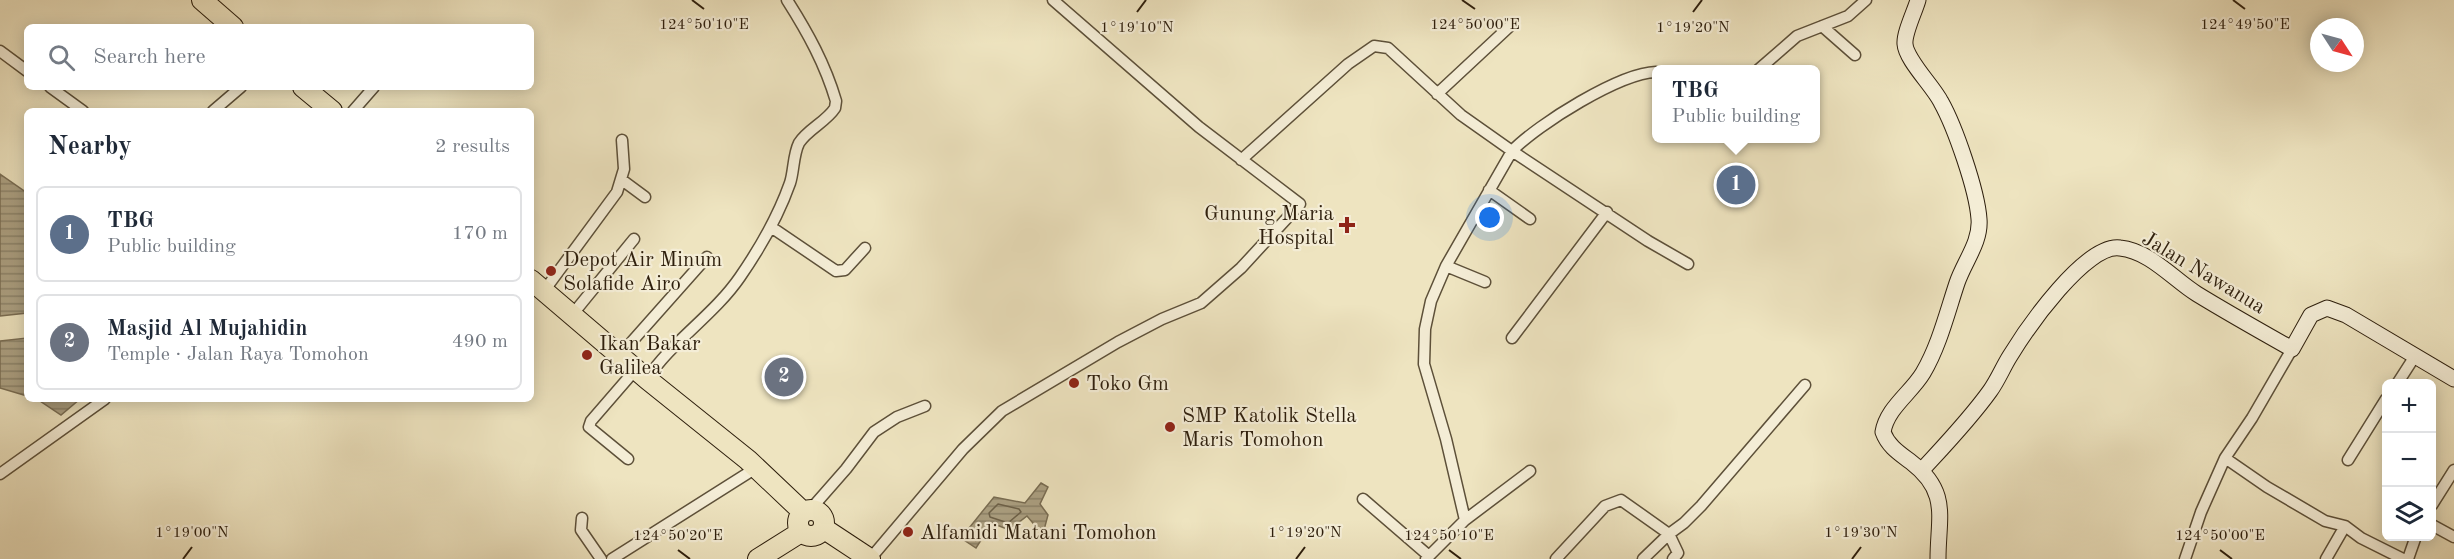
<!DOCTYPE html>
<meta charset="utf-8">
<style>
body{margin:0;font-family:"Old Standard TT",serif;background:#f2f2f3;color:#1f2937}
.controls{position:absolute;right:18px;bottom:18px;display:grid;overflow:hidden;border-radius:9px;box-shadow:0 3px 15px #0003}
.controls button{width:54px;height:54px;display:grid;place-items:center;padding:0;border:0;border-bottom:2px solid #e0e1e3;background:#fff;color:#1f2937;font:30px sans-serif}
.compass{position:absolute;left:2310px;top:18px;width:54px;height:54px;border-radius:50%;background:#fff;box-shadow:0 3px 15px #0003;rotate:126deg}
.you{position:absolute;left:1490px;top:218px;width:21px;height:21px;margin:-15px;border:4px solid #fff;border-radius:50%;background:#1a73e8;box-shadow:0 0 0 9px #1a73e833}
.badge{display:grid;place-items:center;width:39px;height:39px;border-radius:50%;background:#111827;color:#fff;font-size:20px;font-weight:700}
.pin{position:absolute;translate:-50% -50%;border:3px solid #fff;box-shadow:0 2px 6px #0006}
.popup{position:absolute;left:1652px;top:65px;width:168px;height:78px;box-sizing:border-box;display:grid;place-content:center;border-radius:9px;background:#fff;filter:drop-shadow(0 2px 4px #0005);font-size:20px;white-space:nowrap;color:#747a83}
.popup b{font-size:22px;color:#1f2937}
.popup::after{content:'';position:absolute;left:50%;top:100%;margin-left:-12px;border:12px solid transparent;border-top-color:#fff}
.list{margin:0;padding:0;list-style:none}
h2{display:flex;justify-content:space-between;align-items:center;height:78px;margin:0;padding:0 24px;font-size:26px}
h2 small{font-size:20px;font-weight:400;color:#747a83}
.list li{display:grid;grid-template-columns:39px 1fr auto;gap:18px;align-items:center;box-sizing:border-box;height:96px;margin:0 12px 12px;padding:0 12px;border:2px solid #e0e1e3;border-radius:9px}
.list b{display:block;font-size:22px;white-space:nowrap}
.list p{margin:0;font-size:20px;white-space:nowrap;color:#747a83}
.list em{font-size:20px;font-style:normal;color:#747a83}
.icon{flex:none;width:33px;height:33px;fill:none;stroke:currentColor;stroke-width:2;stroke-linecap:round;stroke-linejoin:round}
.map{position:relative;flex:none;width:2454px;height:559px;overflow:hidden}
.search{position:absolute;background:#fff;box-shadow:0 3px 15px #0003;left:24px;top:24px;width:510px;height:66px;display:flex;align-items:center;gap:15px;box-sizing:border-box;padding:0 21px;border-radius:9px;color:#747a83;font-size:22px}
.panel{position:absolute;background:#fff;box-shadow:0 3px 15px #0003;left:24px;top:108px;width:510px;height:294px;border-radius:9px}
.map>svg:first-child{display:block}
.water{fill:url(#water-rules);stroke:#796d53;stroke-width:1.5}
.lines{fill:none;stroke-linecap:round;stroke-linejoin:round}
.shore{stroke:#6c6048;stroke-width:1.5}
.street-casing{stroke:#5d5039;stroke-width:13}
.secondary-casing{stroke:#2d1e0c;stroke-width:17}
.highway-casing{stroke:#2d1e0c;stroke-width:22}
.street{stroke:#f4edd6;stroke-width:10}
.secondary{stroke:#f4edd6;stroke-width:15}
.highway{stroke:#eee4c0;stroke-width:20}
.ticks{fill:none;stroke:#2d1e0c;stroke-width:2}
.poi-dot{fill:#8f2418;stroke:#f4edd6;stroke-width:2}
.labels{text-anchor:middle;stroke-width:4.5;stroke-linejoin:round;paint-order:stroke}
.poi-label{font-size:21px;fill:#2d1e0c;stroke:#f4edd6;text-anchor:start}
.street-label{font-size:21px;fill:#2d1e0c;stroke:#f4edd6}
.ticks-label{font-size:15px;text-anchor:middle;fill:#2d1e0c;stroke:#f4edd6;stroke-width:4.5;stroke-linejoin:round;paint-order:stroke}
</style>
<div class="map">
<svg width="2454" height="559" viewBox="0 0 2454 559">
<defs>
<pattern id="water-rules" width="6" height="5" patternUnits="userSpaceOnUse" patternTransform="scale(1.5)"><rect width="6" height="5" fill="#aca183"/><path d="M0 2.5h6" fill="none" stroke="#8c836a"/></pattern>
</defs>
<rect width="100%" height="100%" fill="#eee4c0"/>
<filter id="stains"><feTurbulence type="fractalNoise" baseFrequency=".00333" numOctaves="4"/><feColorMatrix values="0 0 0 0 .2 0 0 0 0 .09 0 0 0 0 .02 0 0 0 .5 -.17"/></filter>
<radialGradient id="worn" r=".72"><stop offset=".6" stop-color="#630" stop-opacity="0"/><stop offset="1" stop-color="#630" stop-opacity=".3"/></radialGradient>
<path class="water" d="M0,174L27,193V313L0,316Z
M27,338V396L0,388V341Z
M37,399H80L61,415Z
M1041,483L1048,487L1040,504L1048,515L1044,530L1038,529L1027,516L1009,530L992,523L976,548L961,538L994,497L1025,503Z"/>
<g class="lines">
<path class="shore" d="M998,504L1019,509L1021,512L1008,523L990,517L989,513Z"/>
<g class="street-casing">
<path id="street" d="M1822,26L1855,55
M0,51L27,71
M1758,70L1797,36L1848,16L1866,0
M1656,72C1620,73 1538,124 1512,151L1648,241L1688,264
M50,87L83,111
M1437,94L1510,26
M213,111L241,87
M353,111L374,87
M1241,160L1348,64L1374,46L1388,48L1461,115L1512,151L1446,266L1431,301L1425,329L1424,364L1446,439L1465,520L1426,559
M622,180L645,197
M1489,190L1530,219
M771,227L836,271L845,270L865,248
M1446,266L1485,282
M544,291L617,192L624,169L622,140
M572,315L634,239
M1512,338L1607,212
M620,355L707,257
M647,379C671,342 714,315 740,277C760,248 778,217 790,183C794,171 793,155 799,143C808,129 826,122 835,108L836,101C825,64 808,33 787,0
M2397,384L2415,356
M2225,458L2267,487L2325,521L2345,526L2361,538L2403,559
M628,459L589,427L591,421L636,369
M2348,460L2386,399
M0,474L105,399
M1363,499L1429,556
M2432,505L2454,470
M810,510L846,469L874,432L897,417L925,406
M582,518L581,530L601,559
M1465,520L1530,471
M2432,525L2454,537
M612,559L756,468
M870,559L963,449L1002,411L1118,342L1162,319L1201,303L1241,268L1300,204L1199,127L1053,0
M1556,559L1605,506L1621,500L1669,534L1684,523L1701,506L1805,385
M1643,559L1669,534L1678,553L1673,559
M2185,559L2201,512L2225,458L2252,418L2292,349
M2326,559L2345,526
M2408,559L2416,536"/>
</g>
<g class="secondary-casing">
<path id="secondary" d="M1918,0C1915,11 1904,33 1905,44C1906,60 1933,86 1941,102C1955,127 1977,190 1979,219C1981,242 1964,262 1957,283C1947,313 1939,346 1923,373C1911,393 1887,408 1883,432C1888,446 1899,453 1911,462C1950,492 1938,517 1938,559
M1922,470C1945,445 1970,419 1990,391C1998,380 2003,367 2010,356C2027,328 2086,243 2120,248C2150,251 2173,279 2197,294C2228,313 2260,331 2292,349L2311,315L2327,308L2346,315L2454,379"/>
</g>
<g class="highway-casing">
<path id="highway" d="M202,0L233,27
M303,87L332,111
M531,280L647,379L748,460L803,512
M798 523a13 13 0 1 1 26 0a13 13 0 1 1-26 0Z
M823,528L870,559
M758,559L801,532"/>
</g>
<use href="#street" class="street"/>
<use href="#secondary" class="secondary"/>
<use href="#highway" class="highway"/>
</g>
<path class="ticks" d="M692,0L704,9M1462,0L1475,9M2233,0L2245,9M1137,12L1146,0M1693,12L1702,0M678,550L690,559M1449,550L1461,559M2220,550L2232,559M183,559L192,547M1296,559L1305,547M1852,559L1861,547"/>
<g class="poi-dot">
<path d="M1344 216h6v6h6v6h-6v6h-6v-6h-6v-6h6z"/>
<circle cx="551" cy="271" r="6"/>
<circle cx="587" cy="355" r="6"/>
<circle cx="1074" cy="383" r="6"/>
<circle cx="1170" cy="427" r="6"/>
<circle cx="908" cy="532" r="6"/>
</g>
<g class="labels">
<g class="poi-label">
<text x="1334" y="220" text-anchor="end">Gunung Maria<tspan x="1334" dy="24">Hospital</tspan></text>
<text x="563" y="266">Depot Air Minum<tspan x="563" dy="24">Solafide Airo</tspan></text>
<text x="599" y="350">Ikan Bakar<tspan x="599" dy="24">Galilea</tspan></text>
<text x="1086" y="390">Toko Gm</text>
<text x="1182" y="422">SMP Katolik Stella<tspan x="1182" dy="24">Maris Tomohon</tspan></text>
<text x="920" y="539">Alfamidi Matani Tomohon</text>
</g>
<g class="street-label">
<text transform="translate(2204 272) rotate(31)" y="7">Jalan Nawanua</text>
</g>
</g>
<g class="ticks-label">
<text x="704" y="29">124°50'10"E</text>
<text x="1475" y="29">124°50'00"E</text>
<text x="2245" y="29">124°49'50"E</text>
<text x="1137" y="32">1°19'10"N</text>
<text x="1693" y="32">1°19'20"N</text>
<text x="192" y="537">1°19'00"N</text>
<text x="1305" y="537">1°19'20"N</text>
<text x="1861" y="537">1°19'30"N</text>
<text x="678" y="540">124°50'20"E</text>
<text x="1449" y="540">124°50'10"E</text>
<text x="2220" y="540">124°50'00"E</text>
</g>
<rect width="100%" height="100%" filter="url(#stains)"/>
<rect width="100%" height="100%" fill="url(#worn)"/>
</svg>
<div class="controls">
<button>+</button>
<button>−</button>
<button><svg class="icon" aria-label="layers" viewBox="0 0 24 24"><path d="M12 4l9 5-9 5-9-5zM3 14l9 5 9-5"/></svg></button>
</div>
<svg class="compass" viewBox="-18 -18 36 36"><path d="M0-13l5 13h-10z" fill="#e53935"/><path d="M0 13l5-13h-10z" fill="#747a83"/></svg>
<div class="you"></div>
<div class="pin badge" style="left:1736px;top:185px;background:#5c6f8a">1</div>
<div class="popup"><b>TBG</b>Public building</div>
<div class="pin badge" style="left:784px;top:377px;background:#6b7280">2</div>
<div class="search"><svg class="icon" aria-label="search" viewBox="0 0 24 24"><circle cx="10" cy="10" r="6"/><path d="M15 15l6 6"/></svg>Search here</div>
<section class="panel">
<h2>Nearby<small>2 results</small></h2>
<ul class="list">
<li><span class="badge" style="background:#5c6f8a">1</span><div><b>TBG</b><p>Public building</p></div><em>170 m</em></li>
<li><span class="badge" style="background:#6b7280">2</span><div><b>Masjid Al Mujahidin</b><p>Temple · Jalan Raya Tomohon</p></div><em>490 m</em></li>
</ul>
</section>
</div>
